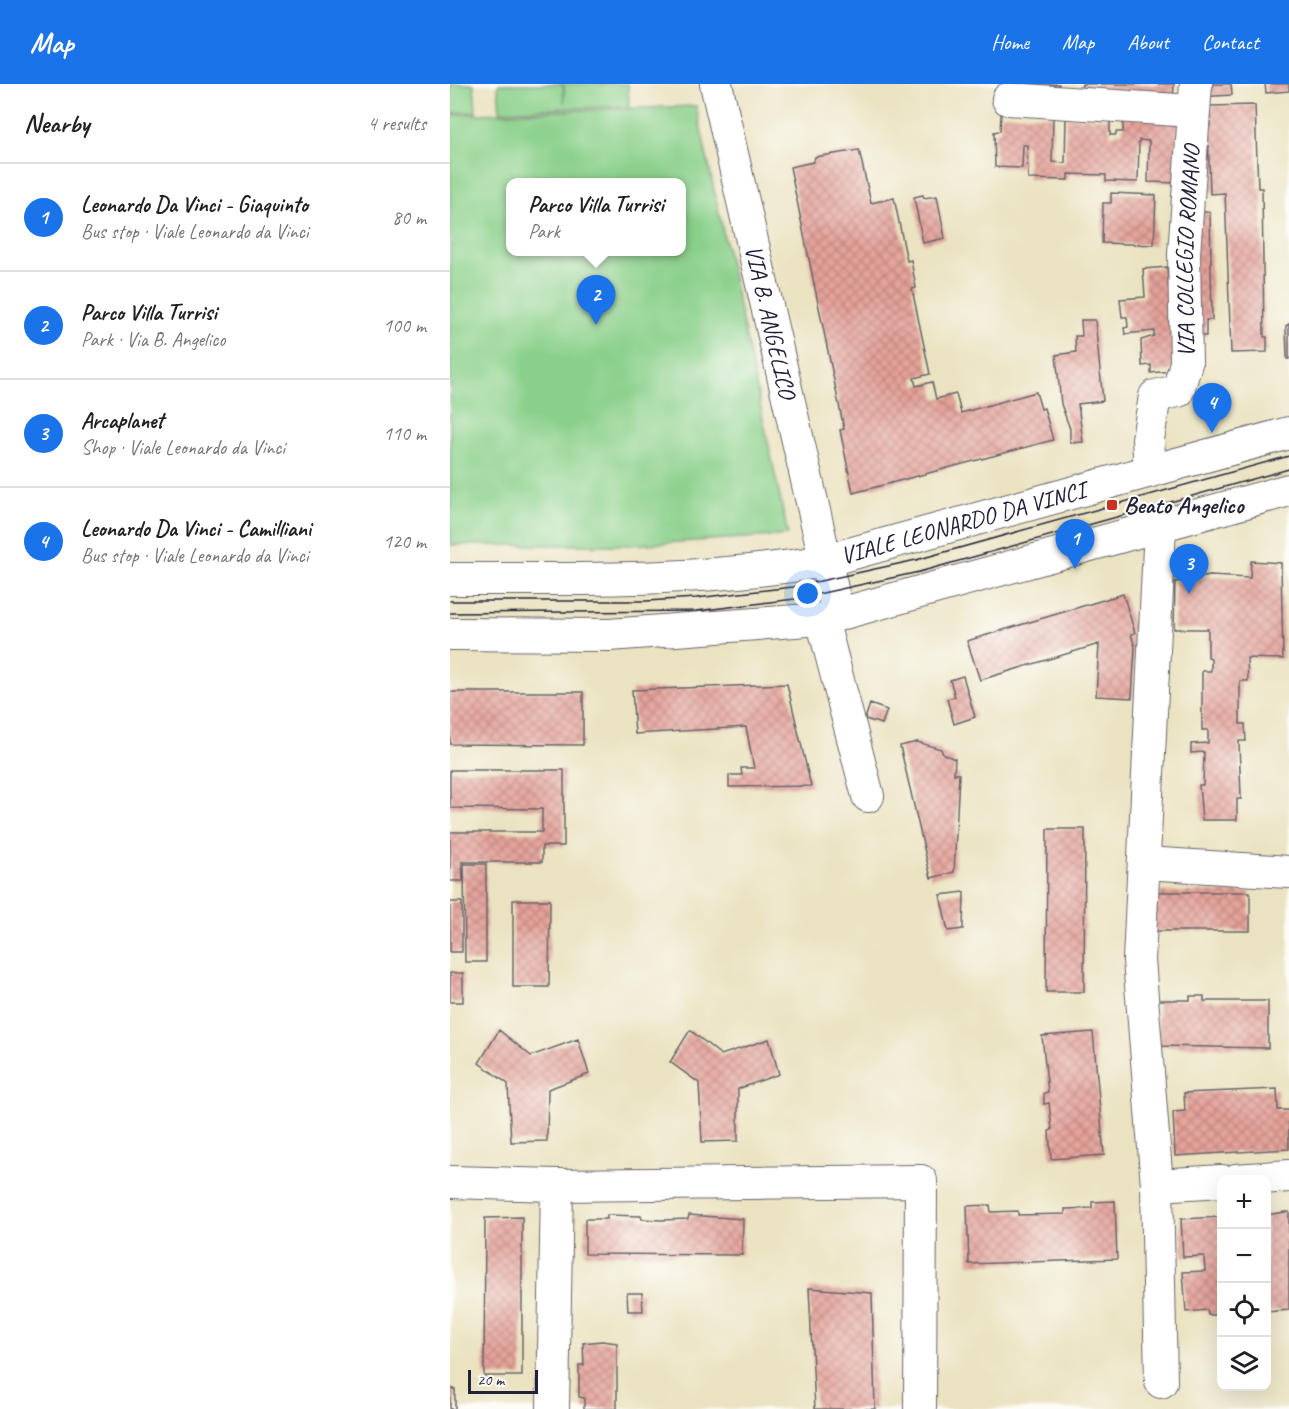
<!DOCTYPE html>
<meta charset="utf-8">
<style>
body{margin:0;font-family:Caveat,sans-serif;background:#f2f2f2;color:#202124}
.controls{position:absolute;right:18px;bottom:18px;display:grid;overflow:hidden;border-radius:12px;box-shadow:0 6px 24px #0002}
.controls button{width:54px;height:54px;display:grid;place-items:center;padding:0;border:0;border-bottom:2px solid #e0e0e0;background:#fff;color:#202124;font:30px sans-serif}
.scale{position:absolute;left:18px;bottom:15px;width:70px;box-sizing:border-box;padding-left:6px;border:3px solid #22223b;border-top:0;font-size:16px;line-height:21px;white-space:nowrap;color:#22223b;-webkit-text-stroke:4px #fdfcf7;paint-order:stroke}
.you{position:absolute;left:358px;top:510px;width:21px;height:21px;margin:-15px;border:4px solid #fff;border-radius:50%;background:#1a73e8;box-shadow:0 0 0 9px #1a73e833}
.badge{display:grid;place-items:center;width:39px;height:39px;border-radius:50%;background:#1a73e8;color:#fff;font-size:20px;font-weight:700}
.pin{position:absolute;translate:-50% -50px;filter:drop-shadow(0 2px 3px #0008)}
.pin::after{content:'';position:absolute;top:32px;width:21px;height:18px;background:inherit;clip-path:polygon(0 0,100% 0,50% 100%)}
.popup{position:absolute;left:56px;top:94px;width:180px;height:78px;box-sizing:border-box;display:grid;place-content:center;border-radius:12px;background:#fff;filter:drop-shadow(0 2px 4px #0005);font-size:20px;white-space:nowrap;color:#757577}
.popup b{font-size:22px;color:#202124}
.popup::after{content:'';position:absolute;left:50%;top:100%;margin-left:-12px;border:12px solid transparent;border-top-color:#fff}
.list{margin:0;padding:0;list-style:none}
h2{display:flex;justify-content:space-between;align-items:center;height:78px;margin:0;padding:0 24px;font-size:26px}
h2 small{font-size:20px;font-weight:400;color:#757577}
.list li{display:grid;grid-template-columns:39px 1fr auto;gap:18px;align-items:center;box-sizing:border-box;height:108px;padding:0 24px;border-top:2px solid #e0e0e0}
.list b{display:block;font-size:22px;white-space:nowrap}
.list p{margin:0;font-size:20px;white-space:nowrap;color:#757577}
.list em{font-size:20px;font-style:normal;color:#757577}
.icon{flex:none;width:33px;height:33px;fill:none;stroke:currentColor;stroke-width:2;stroke-linecap:round;stroke-linejoin:round}
.map{position:relative;flex:none;width:839px;height:1325px;overflow:hidden}
header{display:flex;align-items:center;gap:36px;box-sizing:border-box;height:84px;padding:0 30px;background:#1a73e8;color:#fff}
header strong{font-size:28px}
nav{display:flex;gap:33px;margin-inline-start:auto;font-size:21px}
main{display:flex}
aside{flex:1;background:#fff}
.map>svg:first-child{display:block}
.green{fill:#8ad08a;stroke:#567962;stroke-width:1.5;fill-rule:evenodd}
.building{fill:url(#building-cross-hatch)}
.lines{fill:none;stroke-linecap:round;stroke-linejoin:round}
.minor-casing{stroke:#68656a;stroke-width:34}
.minor{stroke:#fff;stroke-width:32}
.tram{stroke:#22223b;stroke-width:1.5}
.poi-dot{fill:#c8321e;stroke:#fdfcf7;stroke-width:2}
.labels{text-anchor:middle;stroke-width:4.5;stroke-linejoin:round;paint-order:stroke}
.street-label{font-size:24px;fill:#22223b;stroke:#fdfcf7}
.poi-label{font-size:24px;font-weight:bold;fill:#22223b;stroke:#fdfcf7;text-anchor:start}
</style>
<header>
<strong>Map</strong>
<nav><a>Home</a><a>Map</a><a>About</a><a>Contact</a></nav>
</header>
<main>
<aside>
<h2>Nearby<small>4 results</small></h2>
<ul class="list">
<li><span class="badge">1</span><div><b>Leonardo Da Vinci - Giaquinto</b><p>Bus stop · Viale Leonardo da Vinci</p></div><em>80 m</em></li>
<li><span class="badge">2</span><div><b>Parco Villa Turrisi</b><p>Park · Via B. Angelico</p></div><em>100 m</em></li>
<li><span class="badge">3</span><div><b>Arcaplanet</b><p>Shop · Viale Leonardo da Vinci</p></div><em>110 m</em></li>
<li><span class="badge">4</span><div><b>Leonardo Da Vinci - Camilliani</b><p>Bus stop · Viale Leonardo da Vinci</p></div><em>120 m</em></li>
</ul>
</aside>
<div class="map">
<svg width="839" height="1325" viewBox="0 0 839 1325">
<defs>
<pattern id="building-cross-hatch" width="8" height="8" patternUnits="userSpaceOnUse" patternTransform="scale(1.5)"><rect width="8" height="8" fill="#e5a39a"/><path d="M0 0l8 8M0 8l8-8" fill="none" stroke="#b9847f"/></pattern>
</defs>
<rect width="100%" height="100%" fill="#fdfcf7"/>
<filter id="ink" filterUnits="userSpaceOnUse"><feTurbulence type="fractalNoise" baseFrequency=".0167" numOctaves="2"/><feDisplacementMap in="SourceGraphic" scale="12" xChannelSelector="R" yChannelSelector="G"/><feConvolveMatrix kernelMatrix="1 2 1 2 8 2 1 2 1" color-interpolation-filters="sRGB"/></filter>
<filter id="wash" filterUnits="userSpaceOnUse"><feTurbulence type="fractalNoise" baseFrequency=".008" numOctaves="4" result="noise"/><feDisplacementMap in="SourceGraphic" scale="24" xChannelSelector="R" yChannelSelector="G"/><feGaussianBlur stdDeviation="1.35" result="paint"/><feColorMatrix in="noise" values="0 0 0 0 0 0 0 0 0 0 0 0 0 0 0 0 0 1.4 0 .05"/><feComposite in="paint" operator="in"/></filter>
<g filter="url(#wash)">
<rect width="100%" height="100%" fill="#eae2c0"/>
<path class="green" d="M0,0H24L26,28L0,29Z
M48,0H113L114,19V0H178L179,22L50,27Z
M246,22L338,451L181,461H0V31ZM231,98V168H60V98Z"/>
<g id="blocks">
<path class="building" d="M576,0H609L608,4Z
M632,0H724L723,15L631,6Z
M750,0H781L782,11L747,13Z
M815,0H839V7L816,9Z
M805,21L808,104H812L814,253H817V268L781,269L775,109L760,110L758,42H760V22Z
M551,30L603,32L602,78L615,79L616,33L660,34V51H666V48H673V33L729,36L728,99L698,98L699,57L689,56L688,98L656,97V91L618,90V96L578,95L577,61H573L572,84L545,83L544,48L550,47Z
M409,66L421,119L444,114L457,177L461,176L466,204L462,205L480,290L464,294L466,302L482,298L486,315L506,310L511,329L586,308L591,325L594,324L603,356L403,409L390,346L394,345L340,83L363,78L365,73Z
M661,109L706,111L704,161L652,159L653,119H661Z
M473,111L474,114L487,112L495,154L473,159L464,113Z
M739,128H760L762,236H756V252H745Z
M717,183L725,282L720,287L701,289V281L692,282L691,256L704,252V247L675,250L674,244L678,243L677,233H672L670,215L695,213L693,185Z
M631,236H645L653,317L628,320L633,358L620,359V345L611,320L606,271L626,268L625,252H632Z
M839,240V275H837L836,242Z
M801,477L831,479L833,575L797,574L798,597H790V640H795L796,657H789L791,715H787V736H752L749,701H753L754,668L741,669V660L758,659V646H752V587H761V574L758,573V545H724L725,498L760,492L800,494Z
M673,510L685,549L681,550L685,563L682,614L646,612L649,560L530,596L517,557Z
M513,592L525,633L504,640L497,615L505,613L500,596Z
M337,600L361,702L279,703V691H292L291,684H304L296,643L185,650L182,606Z
M0,608H133V661L0,660Z
M420,620L437,626L432,640L415,635Z
M467,658L491,665L493,670L505,675L504,690H509L504,788L481,794L450,662Z
M0,686H114V762H92V778H12L13,797H0V748H92V725L0,724Z
M597,745H635L634,908H596Z
M14,780H36V878H15Z
M514,808L513,845L498,847L490,811Z
M703,808H800V847H702Z
M63,816H100L99,903H63Z
M0,818H12V868H0Z
M0,889H13V918H0Z
M740,912H754V917H818V964L707,962L708,916H740Z
M49,946L81,972L128,955L139,990L98,1005L97,1057L61,1058L58,1000L29,979Z
M240,946L271,971L319,955L329,990L288,1005V1057L252,1058L249,999L220,978Z
M643,948L654,1071L601,1075L599,1047L602,1046L599,1019L594,1020V1009L598,1008L592,952Z
M827,1005L828,1026H839V1065L725,1072L723,1028L735,1027L734,1009Z
M665,1117L667,1175L519,1180L517,1122L540,1121L541,1128L568,1127V1131L615,1130V1125L642,1124V1118Z
M835,1128H839V1226L816,1228V1131Z
M157,1131L191,1132L192,1135L211,1136L238,1135L239,1131L293,1135L292,1171L135,1170V1135H157Z
M72,1133V1292H34L35,1134Z
M771,1133V1231H758L757,1226L736,1228L733,1188L755,1187L754,1172L733,1173L731,1135Z
M359,1204L422,1209L425,1325H365Z
M177,1209H192L193,1227H178Z
M152,1257L167,1259V1325H134V1314L129,1313V1281H134L133,1259Z
M0,1305H5V1325H0Z"/>
</g>
</g>
<g filter="url(#ink)">
<use href="#blocks" fill-opacity="0" stroke="#68656a" stroke-width="1.5"/>
<g class="lines">
<g class="minor-casing">
<g id="minor">
<path id="s1" d="M266,0L388,531"/>
<path d="M558,15L742,27"/>
<path id="s2" d="M700,387L698,355L705,312L728,307L736,279L734,170L746,0"/>
<path d="M710,443L689,876L707,1101L711,1298"/>
<path id="s3" d="M0,495C124,495 251,498 374,477L839,349"/>
<path d="M372,535L418,712"/>
<path d="M0,550L159,551L372,535L839,406"/>
<path d="M695,779L839,788"/>
<path d="M786,1096L839,1092"/>
<path d="M0,1098L107,1101L103,1325"/>
<path d="M107,1101L471,1097L470,1325"/>
<path d="M707,1101L772,1097"/>
</g>
</g>
<use href="#minor" class="minor"/>
<path class="tram" d="M0,517H196L246,514L343,503L466,476L839,372
M0,529L246,527L345,515L469,488L839,385"/>
</g>
</g>
<rect class="poi-dot" x="656" y="415" width="12" height="12" rx="3"/>
<g class="labels">
<g class="street-label">
<text dy="8" stroke="none"><textPath href="#s2" startOffset="240">VIA COLLEGIO ROMANO</textPath></text>
<text dy="8" stroke="none"><textPath href="#s1" startOffset="244">VIA B. ANGELICO</textPath></text>
<text dy="8" stroke="none"><textPath href="#s3" startOffset="519">VIALE LEONARDO DA VINCI</textPath></text>
</g>
<g class="poi-label">
<text x="674" y="429">Beato Angelico</text>
</g>
</g>
</svg>
<div class="controls">
<button>+</button>
<button>−</button>
<button><svg class="icon" aria-label="locate" viewBox="0 0 24 24"><circle cx="12" cy="12" r="6"/><path d="M12 2v4M12 18v4M2 12h4M18 12h4"/></svg></button>
<button><svg class="icon" aria-label="layers" viewBox="0 0 24 24"><path d="M12 4l9 5-9 5-9-5zM3 14l9 5 9-5"/></svg></button>
</div>
<div class="scale">20 m</div>
<div class="you"></div>
<div class="pin badge" style="left:625px;top:485px">1</div>
<div class="pin badge" style="left:146px;top:241px">2</div>
<div class="popup"><b>Parco Villa Turrisi</b>Park</div>
<div class="pin badge" style="left:739px;top:510px">3</div>
<div class="pin badge" style="left:762px;top:349px">4</div>
</div>
</main>
